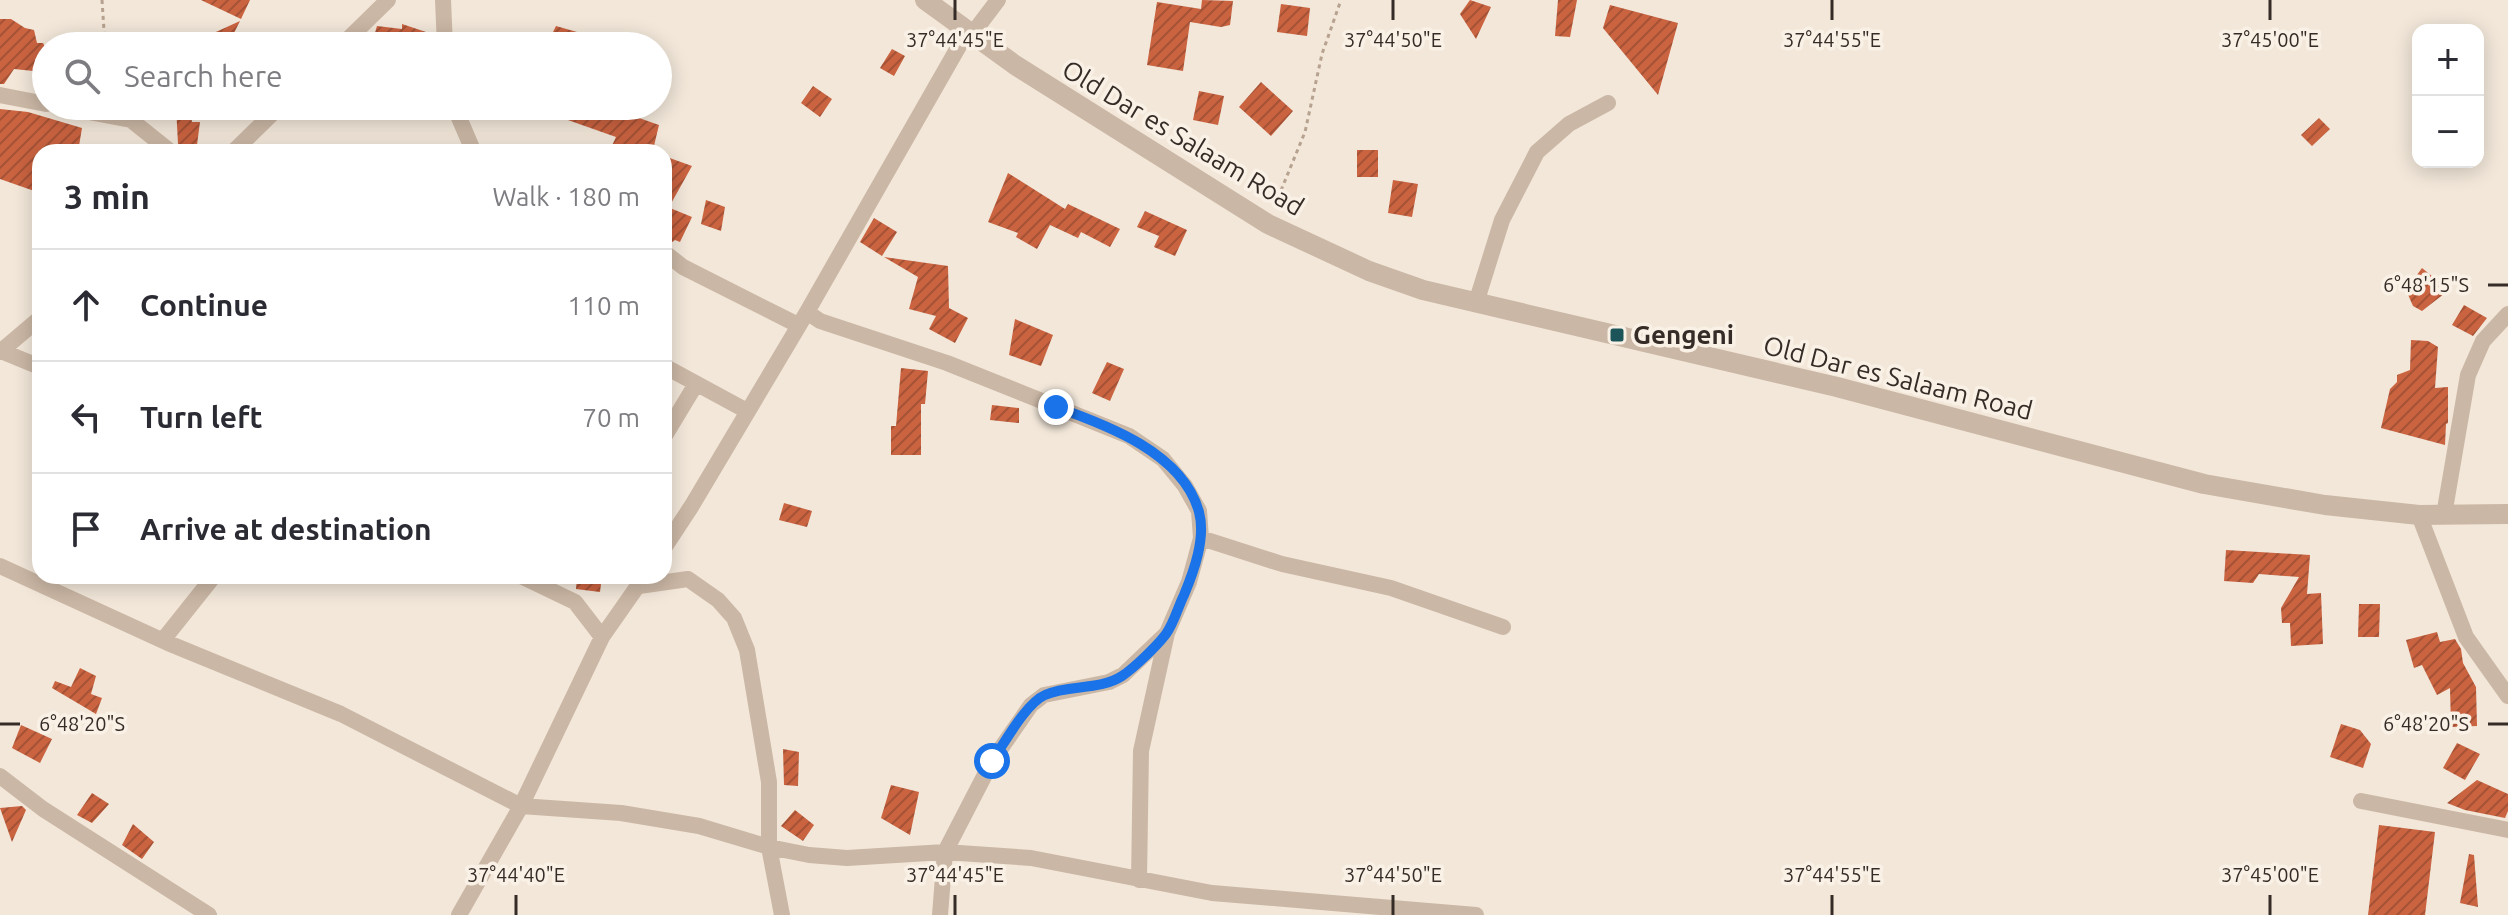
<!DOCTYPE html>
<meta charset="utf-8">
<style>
body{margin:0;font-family:Ubuntu,sans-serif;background:#f2f2f3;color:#2b2b33}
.controls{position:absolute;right:24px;top:24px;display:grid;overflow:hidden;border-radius:16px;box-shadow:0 4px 20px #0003}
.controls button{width:72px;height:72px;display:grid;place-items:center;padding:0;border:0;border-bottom:2px solid #e1e1e2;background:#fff;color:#2b2b33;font:40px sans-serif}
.stop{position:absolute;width:24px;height:24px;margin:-18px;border:6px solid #1a73e8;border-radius:50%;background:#fff}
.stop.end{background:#1a73e8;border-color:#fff;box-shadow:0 2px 8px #0008}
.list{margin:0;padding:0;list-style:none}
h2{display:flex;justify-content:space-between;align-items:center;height:104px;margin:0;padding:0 32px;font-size:34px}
h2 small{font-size:26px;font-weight:400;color:#7c7c81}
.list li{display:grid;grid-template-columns:52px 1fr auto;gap:24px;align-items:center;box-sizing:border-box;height:112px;padding:0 32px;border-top:2px solid #e1e1e2}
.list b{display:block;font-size:30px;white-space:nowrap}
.list em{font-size:26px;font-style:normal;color:#7c7c81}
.icon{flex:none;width:44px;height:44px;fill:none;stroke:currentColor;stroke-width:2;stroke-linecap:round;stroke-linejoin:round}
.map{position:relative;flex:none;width:2508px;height:915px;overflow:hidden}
.search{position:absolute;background:#fff;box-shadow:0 4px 20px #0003;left:32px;top:32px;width:640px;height:88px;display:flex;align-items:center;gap:20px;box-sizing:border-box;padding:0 28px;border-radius:44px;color:#7c7c81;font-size:30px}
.panel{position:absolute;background:#fff;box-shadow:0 4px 20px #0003;left:32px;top:144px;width:640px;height:440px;border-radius:24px}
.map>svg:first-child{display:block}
.building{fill:url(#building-hatch)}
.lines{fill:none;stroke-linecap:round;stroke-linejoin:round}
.path{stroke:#b7a18f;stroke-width:3;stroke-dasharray:4 4;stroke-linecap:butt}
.minor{stroke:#cbb7a5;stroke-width:16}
.tertiary{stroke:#cbb7a5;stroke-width:20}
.route{stroke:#1a73e8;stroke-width:10}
.ticks{fill:none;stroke:#362c27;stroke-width:3}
.poi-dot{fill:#1b5459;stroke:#faf1e6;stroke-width:3}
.labels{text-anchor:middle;stroke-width:7;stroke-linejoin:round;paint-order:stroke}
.street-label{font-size:26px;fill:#362c27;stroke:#faf1e6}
.poi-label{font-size:26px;font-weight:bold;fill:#362c27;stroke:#faf1e6;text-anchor:start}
.ticks-label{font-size:20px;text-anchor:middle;fill:#362c27;stroke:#faf1e6;stroke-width:7;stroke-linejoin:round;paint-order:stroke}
</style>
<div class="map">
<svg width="2508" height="915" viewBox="0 0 2508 915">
<defs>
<pattern id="building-hatch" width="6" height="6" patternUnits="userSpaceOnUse" patternTransform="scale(2)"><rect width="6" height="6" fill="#ca6340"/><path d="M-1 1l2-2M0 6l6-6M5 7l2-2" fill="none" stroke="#a55236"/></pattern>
</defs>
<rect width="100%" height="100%" fill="#f2e7d9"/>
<path class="building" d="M201,0H250L241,19Z
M1202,0L1233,1L1230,25L1221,27L1190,22L1183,71L1147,65L1157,2L1201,9Z
M1470,0L1491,7L1476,39L1460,14Z
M1558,0H1577L1570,37L1555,36Z
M1281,4L1310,8L1307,36L1277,32Z
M1610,5L1678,23L1658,95L1603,28Z
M0,19H11L25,28L34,30L37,43H43L46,49L43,72L14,69L4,84H0Z
M240,21L234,33L264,44V46H185Z
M402,24L426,32L421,46H371L377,26L402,29Z
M556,26L577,32L571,46H546Z
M892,49L905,56L894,76L880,68Z
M1261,82L1293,111L1271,136L1239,107Z
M813,86L832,99L820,117L801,103Z
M1199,91L1224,96L1218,125L1193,120Z
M176,106H189L192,122H200L197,145L180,146L178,144Z
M569,106H605L659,125L653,150L641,144L637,152H609L616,137L565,119Z
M0,109L28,112L82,128L78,152H40V193L0,179Z
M2319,118L2330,129L2312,146L2301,135Z
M1357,150H1378V177H1357Z
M664,156L692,166L664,216Z
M1008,173L1065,209L1068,204L1120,229L1110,247L1081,232L1078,238L1050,225L1037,249L1016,237L1018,233L988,222Z
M1393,180L1418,184L1412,217L1388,213Z
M706,200L725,207L721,231L701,224Z
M670,208L692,217L680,242L675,240L671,243L664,241V219Z
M1145,211L1187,230L1175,256L1154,247L1159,236L1137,227Z
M874,218L897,232L882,256L860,242Z
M884,257L948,266L949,308L968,318L955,343L929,329L936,316L909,309L918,277Z
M2422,268L2449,290L2422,311L2413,306L2406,290Z
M2464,305L2487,318L2473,336L2452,325Z
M1015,319L1053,335L1041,366L1009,355Z
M2411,340L2428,341L2438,347L2435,388L2448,387V423L2446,424L2445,445L2381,428L2390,389L2397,382V375L2410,370Z
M1107,362L1124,369L1110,401L1092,393Z
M901,368L928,371L925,404H921V455H891V426H896Z
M992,405L1019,408V423L990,420Z
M784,503L812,511L807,527L779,520Z
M2226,550L2310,555L2307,594L2321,593L2323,644L2291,646L2290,623H2282L2281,608L2299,577L2259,574L2253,583L2224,581Z
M577,576H602L600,592L576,589Z
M2359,604H2380L2379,637H2358Z
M2437,632L2440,642L2455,639L2461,649L2463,663L2476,687L2477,726L2451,727L2450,688L2437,695L2422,665L2414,668L2406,640Z
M80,668L96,676L91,694L102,698L96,714L52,688L55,681L71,687Z
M2341,724L2360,730L2371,744L2363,768L2330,757Z
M21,725L52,739L40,763L12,748Z
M2457,743L2480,754L2465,780L2443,768Z
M783,749L799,752L798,786L784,785Z
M2477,780L2508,794V811L2505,818L2465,810L2447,803Z
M891,785L919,792L910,835L881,818Z
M92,793L109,804L92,823L77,815Z
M22,806L26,810L12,842L0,808Z
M795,810L814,825L803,841L781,826Z
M133,824L154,842L142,859L122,845Z
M2379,825L2435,832L2425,915H2368Z
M2469,854L2474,855L2478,907L2460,903Z"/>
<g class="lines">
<path class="path" d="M102,0L105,46
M1275,205L1305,132L1322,54L1341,0"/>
<path class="minor" d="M443,0L445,46
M973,33L998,0
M341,46L388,0
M0,95L46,104
M57,106L131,120L171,152
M454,106L472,148
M233,152L280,106
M664,252L683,267L798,325
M1476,303L1502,220L1537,152L1569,124L1608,103
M807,312L820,321L947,363L1129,436L1163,459L1185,486L1199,511L1201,538L1189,582L1167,633L1141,751L1139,880
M1,351L40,367
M0,352L40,318
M664,366L747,411
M664,437L696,384
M2419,515L2466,637L2508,696
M2444,515L2468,375L2483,341L2508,314
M1201,538L1282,564L1391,588L1503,627
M664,548L691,507L807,312L967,32
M0,566L168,643L341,714L521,806L621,813L699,826L769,847L809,855L847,858L945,852L1031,858L1212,893L1476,915
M521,576L575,602L602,637
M639,586L688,579L718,600L734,618L747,650L769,782V847L782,915
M163,640L214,576
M0,776L43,809L209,915
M2361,801L2508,830
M459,915L521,806L602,637L644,577
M940,915L945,852L992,761L1031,705L1044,695L1109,682L1123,675L1166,634"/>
<path class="tertiary" d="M925,0L1015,65L1268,224L1369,271L1423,290L1837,387L2204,484L2325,505L2419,515L2508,514"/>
</g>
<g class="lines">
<path class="route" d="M992,761C1004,744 1026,703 1045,695C1069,684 1099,691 1122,676C1134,668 1157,646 1166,634C1174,623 1178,607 1184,595C1194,571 1206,538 1199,512C1183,453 1107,425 1056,407"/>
</g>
<path class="ticks" d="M955,0V20M1393,0V20M1832,0V20M2270,0V20M2488,285H2508M0,724H20M2488,724H2508M516,895V915M955,895V915M1393,895V915M1832,895V915M2270,895V915"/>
<rect class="poi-dot" x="1609" y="327" width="16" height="16" rx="4"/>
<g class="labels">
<g class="street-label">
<text transform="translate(1183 138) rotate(31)" y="9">Old Dar es Salaam Road</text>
<text transform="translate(1898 378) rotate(14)" y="9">Old Dar es Salaam Road</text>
</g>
<g class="poi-label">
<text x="1633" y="344">Gengeni</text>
</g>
</g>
<g class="ticks-label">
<text x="955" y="47">37°44'45"E</text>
<text x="1393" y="47">37°44'50"E</text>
<text x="1832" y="47">37°44'55"E</text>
<text x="2270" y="47">37°45'00"E</text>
<text x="2426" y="292">6°48'15"S</text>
<text x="82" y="731">6°48'20"S</text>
<text x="2426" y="731">6°48'20"S</text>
<text x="516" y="882">37°44'40"E</text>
<text x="955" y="882">37°44'45"E</text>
<text x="1393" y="882">37°44'50"E</text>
<text x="1832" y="882">37°44'55"E</text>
<text x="2270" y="882">37°45'00"E</text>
</g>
</svg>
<div class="controls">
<button>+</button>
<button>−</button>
</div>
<div class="stop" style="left:992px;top:761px"></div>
<div class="stop end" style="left:1056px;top:407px"></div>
<div class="search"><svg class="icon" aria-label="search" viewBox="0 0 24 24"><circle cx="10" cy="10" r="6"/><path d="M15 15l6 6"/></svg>Search here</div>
<section class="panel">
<h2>3 min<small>Walk · 180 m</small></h2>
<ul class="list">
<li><svg class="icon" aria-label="ahead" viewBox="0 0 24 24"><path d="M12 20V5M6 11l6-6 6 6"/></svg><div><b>Continue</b></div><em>110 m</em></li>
<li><svg class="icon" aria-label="left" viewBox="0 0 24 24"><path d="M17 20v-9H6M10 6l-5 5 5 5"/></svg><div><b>Turn left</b></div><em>70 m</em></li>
<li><svg class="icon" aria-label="arrive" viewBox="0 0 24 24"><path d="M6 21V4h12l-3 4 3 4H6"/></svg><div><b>Arrive at destination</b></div></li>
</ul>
</section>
</div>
